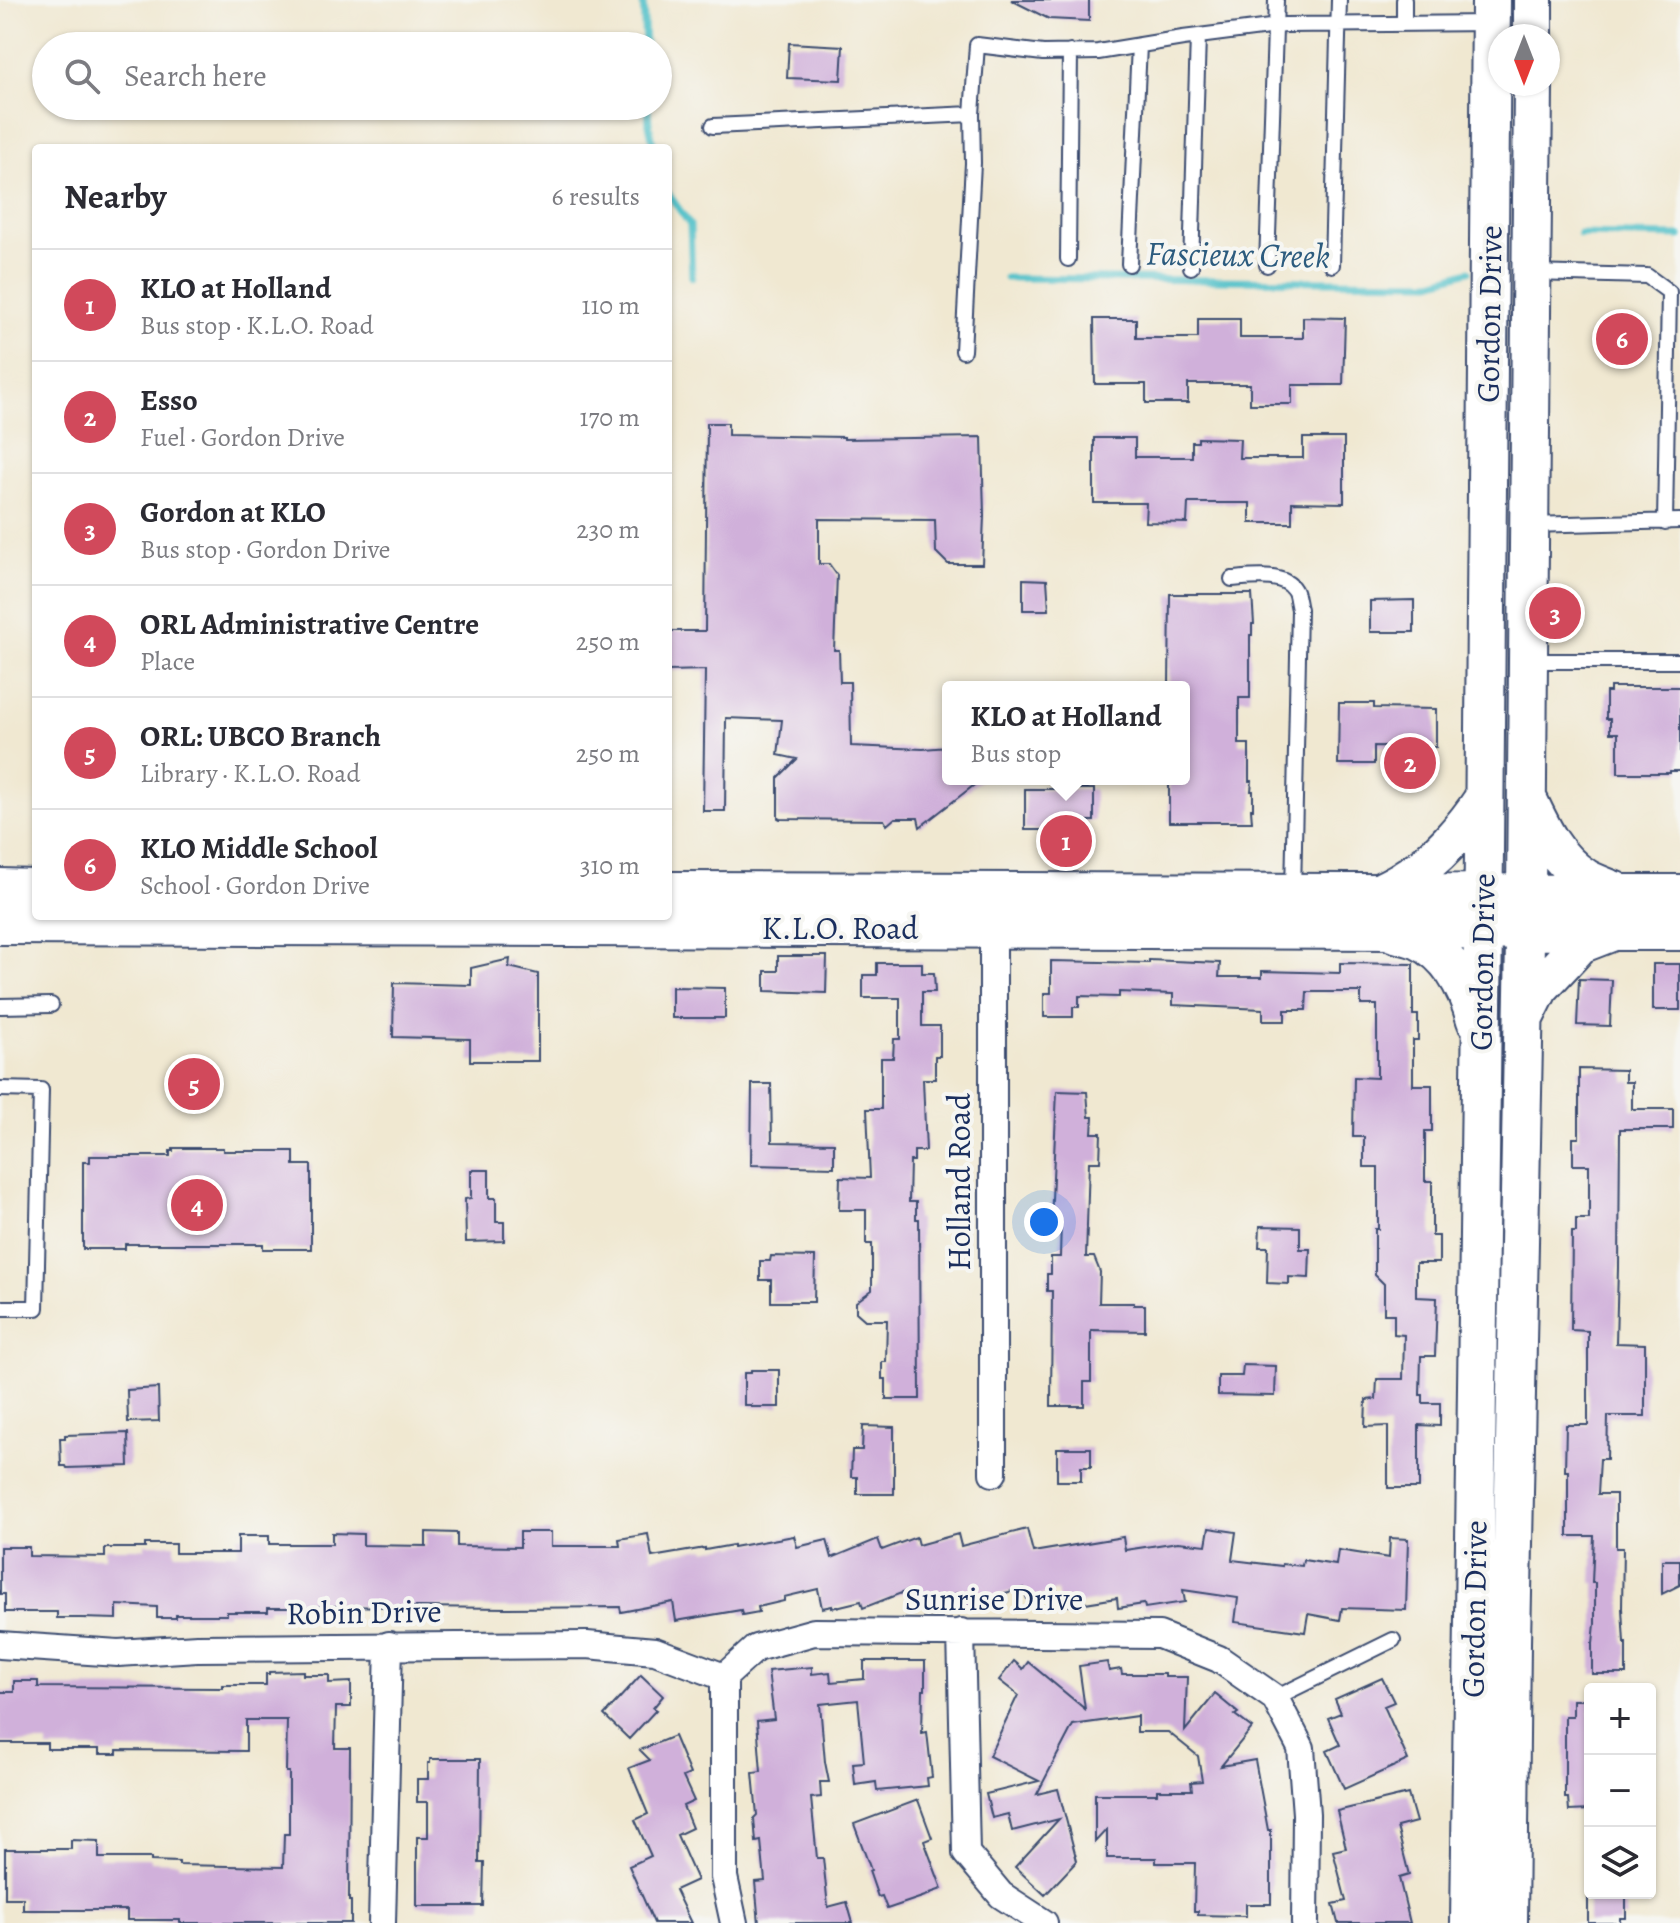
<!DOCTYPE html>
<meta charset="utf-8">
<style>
body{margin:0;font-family:Alegreya,serif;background:#f7f7f7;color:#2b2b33}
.controls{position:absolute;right:24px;bottom:24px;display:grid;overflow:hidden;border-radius:8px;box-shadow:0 2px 6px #0004}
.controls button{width:72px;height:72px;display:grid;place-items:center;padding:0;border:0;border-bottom:2px solid #e1e1e2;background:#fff;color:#2b2b33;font:40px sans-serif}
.compass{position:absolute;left:1488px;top:24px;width:72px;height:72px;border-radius:50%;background:#fff;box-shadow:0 2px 6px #0004;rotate:180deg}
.you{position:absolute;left:1044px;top:1222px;width:28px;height:28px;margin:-20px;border:6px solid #fff;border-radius:50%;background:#1a73e8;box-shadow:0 0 0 12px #1a73e833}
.badge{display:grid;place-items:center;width:52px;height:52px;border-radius:50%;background:#d1495b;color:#fff;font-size:26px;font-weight:700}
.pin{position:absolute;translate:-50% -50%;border:4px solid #fff;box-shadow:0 2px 8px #0006}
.popup{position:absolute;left:942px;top:681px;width:248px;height:104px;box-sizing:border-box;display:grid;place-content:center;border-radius:8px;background:#fff;filter:drop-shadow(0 2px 6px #0005);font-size:26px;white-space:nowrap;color:#7c7c81}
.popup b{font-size:30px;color:#2b2b33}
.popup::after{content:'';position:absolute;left:50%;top:100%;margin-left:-16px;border:16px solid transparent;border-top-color:#fff}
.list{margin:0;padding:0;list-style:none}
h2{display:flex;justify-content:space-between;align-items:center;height:104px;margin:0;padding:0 32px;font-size:34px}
h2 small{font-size:26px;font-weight:400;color:#7c7c81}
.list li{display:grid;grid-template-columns:52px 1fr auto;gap:24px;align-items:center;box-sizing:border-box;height:112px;padding:0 32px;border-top:2px solid #e1e1e2}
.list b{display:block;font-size:30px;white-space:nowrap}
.list p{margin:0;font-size:26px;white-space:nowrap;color:#7c7c81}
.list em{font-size:26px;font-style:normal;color:#7c7c81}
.icon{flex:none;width:44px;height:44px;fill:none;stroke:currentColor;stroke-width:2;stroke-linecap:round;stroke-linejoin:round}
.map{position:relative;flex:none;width:1680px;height:1923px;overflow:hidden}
.search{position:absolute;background:#fff;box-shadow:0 2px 6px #0004;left:32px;top:32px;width:640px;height:88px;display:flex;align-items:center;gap:20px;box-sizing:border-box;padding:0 28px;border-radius:44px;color:#7c7c81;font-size:30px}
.panel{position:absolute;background:#fff;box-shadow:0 2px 6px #0004;left:32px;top:144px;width:640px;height:776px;border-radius:8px}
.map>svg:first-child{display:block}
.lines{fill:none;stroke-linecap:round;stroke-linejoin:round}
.stream{stroke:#53c1c9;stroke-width:7}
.building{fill:#d0b0da}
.lane-casing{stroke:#3b4b6f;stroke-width:18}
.street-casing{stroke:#3b4b6f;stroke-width:30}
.secondary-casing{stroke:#3b4b6f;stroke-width:42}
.lane{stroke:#fff;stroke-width:14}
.street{stroke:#fff;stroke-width:26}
.secondary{stroke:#fff;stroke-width:38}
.labels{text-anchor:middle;stroke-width:8;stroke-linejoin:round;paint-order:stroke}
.street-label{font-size:32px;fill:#1b2f5e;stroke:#f6f6f2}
.water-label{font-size:34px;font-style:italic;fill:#2c5b7e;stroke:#f6f6f2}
</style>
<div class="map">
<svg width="1680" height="1923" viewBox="0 0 1680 1923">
<rect width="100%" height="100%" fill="#f6f6f2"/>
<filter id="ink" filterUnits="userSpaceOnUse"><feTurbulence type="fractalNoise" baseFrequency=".0125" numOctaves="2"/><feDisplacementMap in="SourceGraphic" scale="16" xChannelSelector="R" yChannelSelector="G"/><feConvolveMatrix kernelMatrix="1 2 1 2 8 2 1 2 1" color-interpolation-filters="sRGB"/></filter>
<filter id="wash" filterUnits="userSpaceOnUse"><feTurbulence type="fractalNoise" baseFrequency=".006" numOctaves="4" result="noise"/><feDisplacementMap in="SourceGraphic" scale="32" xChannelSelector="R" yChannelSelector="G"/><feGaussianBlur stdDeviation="1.8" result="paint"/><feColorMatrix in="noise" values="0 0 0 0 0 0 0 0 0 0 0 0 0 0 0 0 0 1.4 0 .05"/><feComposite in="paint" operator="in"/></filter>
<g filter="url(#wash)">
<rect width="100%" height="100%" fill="#f0e8d1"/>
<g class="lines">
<path class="stream" d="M643,0L645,46
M648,106L649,124L654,148
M668,193L690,225L692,277
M1580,234L1680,236
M1006,278L1432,282L1469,271"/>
</g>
<g id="blocks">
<path class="building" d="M1011,0H1089V21L1049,19Z
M789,43L843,46L841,80L787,78Z
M1303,317L1345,318L1343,385H1292V404H1250V384H1188V403H1146V384H1095L1094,319H1136V338H1198V319H1240V338H1303Z
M707,423H728V435L844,437V439L982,437L984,516L982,564H948L936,552L935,520L819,519V564H829L837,575L834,650H839L840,682H850L851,746L923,749L948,747V779H982L920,827L918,818H895L887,825L884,820L780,819L778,818V778L797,759L778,755L782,720L726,718L725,811H703L705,670L668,671V631H705Z
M1094,438H1135V457H1192V442H1198V438L1240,439L1239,458H1303V438H1344V503L1292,502V523H1250V503H1188L1187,523L1145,522L1146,503H1094Z
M1023,579L1047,580L1049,610H1023Z
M1170,594H1252L1254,624H1252V635H1250V698H1239V744H1249V781H1252L1251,791H1253V809H1251L1252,822H1169V779H1184V687H1169Z
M1414,600V632H1370V601Z
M1610,687H1680V771H1670V773H1618V733H1610V719H1606V692H1610Z
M1339,703H1374V708L1436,709V747L1374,746V764H1338Z
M1025,789H1094V821H1050V830H1025Z
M778,956H827L826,993L765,991V971H778Z
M510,959L509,967L538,974V1061H470V1039L393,1037L394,983L471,985V968Z
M1149,960L1220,963L1219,977H1262V971L1340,973V963L1413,964V1015H1418V1040H1413V1085H1432V1131H1425V1181H1432V1236H1439V1263H1416V1297L1437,1298L1435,1356H1421L1420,1395H1423V1403H1440V1426L1419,1425V1488H1388V1426L1365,1427L1366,1400L1376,1399L1377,1379H1403L1404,1335L1394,1334V1314H1384V1284L1375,1275V1229H1378V1167H1364V1137H1353L1354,1077L1377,1078V1005H1361V992H1307L1306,1010H1285V1021H1263V1009L1173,1005V994L1119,992V997L1079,996V1007H1073V1017H1044V993H1051V961L1149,963Z
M877,963H922V973H934L935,992H922V1026H940V1056H935V1079H923L926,1151H914V1161H910L909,1202H916V1219H919L920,1399H886V1379H882V1362H886L887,1320H865L856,1312V1302L872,1290V1244H866V1210H839L840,1177L870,1178L867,1109H881V1058H893L894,1039H900V998H863V975H877Z
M1653,964H1680V1010H1653Z
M1579,979L1612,980L1610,1026L1577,1025Z
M672,987L725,988V1018H672Z
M1579,1069L1625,1070V1082H1632V1109H1673V1129H1620L1619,1268H1618L1616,1343L1645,1344V1416H1608L1607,1459H1600L1598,1494H1616V1548H1623L1622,1608L1624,1643H1626V1674H1592V1643H1593L1595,1624V1583H1592L1594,1536H1568V1471H1565L1566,1425H1588V1331L1571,1330L1572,1232H1576V1219H1589V1165H1573V1138H1579Z
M752,1084H771L772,1142L834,1143V1167L751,1165Z
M1057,1091L1087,1092L1089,1117H1093L1092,1133H1101L1100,1162H1089L1086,1257H1094L1100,1272L1099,1303H1134V1305H1145V1331L1091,1330V1382H1084V1406H1051L1052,1291H1047V1274H1051V1257H1060L1061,1221H1051Z
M173,1148H223V1151H294V1165H311V1249H263V1244H125V1249H83V1162H90V1156H170V1151H173Z
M471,1170H489V1198H496V1222H504V1241L466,1242L465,1199L471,1198Z
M1260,1226L1300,1227V1249H1310L1309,1278L1289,1277V1284L1267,1283L1268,1247H1259Z
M771,1256L815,1257L814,1302H771V1280H760V1261H770Z
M1243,1365L1276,1366L1275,1396L1218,1395V1376H1242Z
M751,1370H779V1407H751V1405H744V1373H751Z
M158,1388L159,1421L128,1422L127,1390Z
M863,1426L894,1427V1494H857V1477H851L852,1450H862Z
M128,1433L129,1466L67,1468L66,1466H61L60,1438H65V1435Z
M1057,1448H1091V1467H1081V1481H1057Z
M1209,1528L1236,1532L1232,1560L1282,1566V1564L1302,1566L1303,1560L1336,1565L1338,1550L1389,1558L1390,1538L1408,1539L1406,1610L1342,1608L1340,1620L1308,1614L1305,1632L1235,1622L1238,1598L1183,1590L1185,1602L1145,1608L1144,1604L1118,1608L1117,1598L1060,1607L1057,1591L1027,1599L1024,1588L960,1605L957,1593L925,1605L923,1600L914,1603L909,1590L863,1608L861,1601L832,1608V1606L822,1608L818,1589L784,1597V1601L758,1607L759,1612L742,1615L741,1610L676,1621L673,1602L621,1612L620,1607L508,1608L320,1606V1608H268V1612H227V1615H176V1618H157V1607L117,1605V1619L81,1618H57V1612H5V1594H0V1547H29V1556L105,1557V1548H145V1544H175V1553H238V1536H269V1544H332V1533L363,1534V1545L426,1546V1532L457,1533V1546L520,1547V1532H551V1546H620L619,1539L648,1534L652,1557L705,1548V1550L733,1545V1547L794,1536L797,1547L827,1540L832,1558L878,1539L882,1550L916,1537L918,1545L958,1534L961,1546L1027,1529L1033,1552L1123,1537L1125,1550L1178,1542L1206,1545Z
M1662,1560H1680V1585L1662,1594Z
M864,1661H925V1690H923L922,1733L927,1732L932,1777L927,1778L928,1786L877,1791L876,1782L855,1785L853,1763L864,1762L858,1700L820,1704L825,1762L829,1782H820L821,1797L811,1798L817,1858H823L828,1907L847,1902L853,1923H759L755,1882L765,1881L761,1841L756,1842L754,1818L757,1815L753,1773L761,1772L757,1721L774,1719L768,1671L812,1667V1674L830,1672L831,1682L864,1679Z
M1014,1661L1023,1669L1028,1662L1085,1709L1079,1666L1107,1662L1109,1671L1121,1669L1122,1674H1165V1677H1187L1185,1731L1215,1694L1238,1713L1235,1715L1252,1728L1221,1766L1255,1760L1268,1830H1271V1904H1246V1916L1198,1915V1911H1194L1195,1863H1156V1858H1107V1829L1095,1842V1794H1157V1790H1192L1191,1782L1202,1781L1198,1756L1168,1732H1137V1716L1073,1725L1037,1794L1058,1789L1077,1861L1045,1895L1015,1867L1059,1819L1012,1831L1008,1814L992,1818L986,1794L1039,1781L989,1756L1018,1695L999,1680Z
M303,1671V1675H329V1683L351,1682V1707H336L335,1748H350L349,1901H351V1923H180V1920H127V1910H23V1898H5V1849H71V1840L99,1841V1858H151V1861L179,1862V1865L283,1867L284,1834H289V1772H286L287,1720H246V1751L117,1750V1754H99V1749H47V1743H0V1692H14V1681H38V1687L222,1688V1685H266V1674H269V1672Z
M641,1675L663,1696L653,1708L656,1710L629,1739L604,1715Z
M1382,1678L1394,1702L1384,1706L1408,1760L1344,1789L1327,1751L1340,1745L1328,1718L1341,1713L1335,1699Z
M1573,1700H1590V1810L1569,1811L1568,1798H1565V1716H1573Z
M674,1736L690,1774L683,1777L694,1801L683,1806L692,1828L677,1835L697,1880L675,1890L691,1923H654L629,1866L651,1856L635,1820L648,1814L629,1768L650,1760L640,1750Z
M430,1759H480L479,1863H484L483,1906H417V1837H428V1802H417V1779H428V1763H430Z
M1408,1794L1416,1822L1397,1827L1409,1875L1399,1878L1410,1923H1338L1333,1904L1346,1901L1333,1851L1346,1848L1337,1811Z
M918,1800L932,1838L924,1841L942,1889L930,1893L931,1894L887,1909L882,1896L878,1897L869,1871L871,1870L854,1824Z
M1588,1893H1626V1918H1620V1923H1588Z"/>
</g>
</g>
<g filter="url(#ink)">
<use href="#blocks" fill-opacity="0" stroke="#3b4b6f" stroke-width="2"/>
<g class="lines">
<g class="lane-casing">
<path id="lane" d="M1404,24V0
M713,126L972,114
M1068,259L1070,52
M1129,264L1139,45
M1267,265L1276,0
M1332,265L1339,0
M1191,267L1198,36
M1531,273L1647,276L1669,292L1665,523
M963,351L973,163L972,114L977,45L1043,53L1098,52L1183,38L1285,25L1491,23
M1529,525L1680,521
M1232,579C1249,578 1284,572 1294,590C1297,594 1297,603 1299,609L1293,892
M1528,661H1680
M0,1006L51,1005
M0,1089L41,1090L36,1308H0
M1275,1698L1393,1640"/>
</g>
<g class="street-casing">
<path id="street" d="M993,915V1473
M961,1632L966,1853L1001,1895L1044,1923
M0,1645L118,1653L197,1648L587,1645L655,1651L724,1677
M382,1923L389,1645
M734,1923L724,1877V1677L756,1648L814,1632L1159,1635L1219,1659L1275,1698L1301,1748L1306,1814L1305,1923"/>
</g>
<g class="secondary-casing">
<path id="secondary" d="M1533,36V0
M1528,800C1542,830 1556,860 1585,878C1594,883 1605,887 1615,891
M0,888L36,889
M668,891L1680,894
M1379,893C1388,888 1398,884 1406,878C1437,860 1465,827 1484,798
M0,925L1680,931
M1395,933C1402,935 1412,937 1419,940C1451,955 1467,988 1476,1020
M1524,1018L1539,988L1570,955L1580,944L1611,932
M1470,1923L1484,852L1491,0
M1508,1923L1511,1643L1526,893L1533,84"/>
</g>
<use href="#lane" class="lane"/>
<use href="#street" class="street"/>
<use href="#secondary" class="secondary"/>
</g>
</g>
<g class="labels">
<g class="street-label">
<text transform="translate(1489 314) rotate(-89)" y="11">Gordon Drive</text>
<text x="840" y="939">K.L.O. Road</text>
<text transform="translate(1482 962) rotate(-89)" y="11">Gordon Drive</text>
<text transform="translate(959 1182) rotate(-90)" y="11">Holland Road</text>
<text x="994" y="1610">Sunrise Drive</text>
<text transform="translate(1474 1609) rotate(-89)" y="11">Gordon Drive</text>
<text transform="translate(364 1612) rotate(-1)" y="11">Robin Drive</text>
</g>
<g class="water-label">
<text transform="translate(1238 254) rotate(1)" y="12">Fascieux Creek</text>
</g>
</g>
</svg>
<div class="controls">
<button>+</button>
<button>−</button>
<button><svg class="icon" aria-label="layers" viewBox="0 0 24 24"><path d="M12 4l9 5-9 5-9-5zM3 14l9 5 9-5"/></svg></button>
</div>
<svg class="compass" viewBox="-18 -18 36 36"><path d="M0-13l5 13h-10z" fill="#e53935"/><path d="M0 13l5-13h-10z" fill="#7c7c81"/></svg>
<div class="you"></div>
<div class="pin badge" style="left:1066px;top:841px">1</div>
<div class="popup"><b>KLO at Holland</b>Bus stop</div>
<div class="pin badge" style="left:1410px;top:763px">2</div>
<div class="pin badge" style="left:1555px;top:613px">3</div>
<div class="pin badge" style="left:197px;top:1205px">4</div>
<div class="pin badge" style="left:194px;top:1084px">5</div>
<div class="pin badge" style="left:1622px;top:339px">6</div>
<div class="search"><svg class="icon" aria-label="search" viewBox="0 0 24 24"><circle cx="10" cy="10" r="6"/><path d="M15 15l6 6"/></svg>Search here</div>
<section class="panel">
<h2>Nearby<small>6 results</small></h2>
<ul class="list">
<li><span class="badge">1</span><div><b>KLO at Holland</b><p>Bus stop · K.L.O. Road</p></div><em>110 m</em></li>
<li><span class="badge">2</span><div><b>Esso</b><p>Fuel · Gordon Drive</p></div><em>170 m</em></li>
<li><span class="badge">3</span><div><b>Gordon at KLO</b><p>Bus stop · Gordon Drive</p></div><em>230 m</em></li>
<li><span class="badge">4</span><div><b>ORL Administrative Centre</b><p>Place</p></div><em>250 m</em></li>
<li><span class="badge">5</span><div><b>ORL: UBCO Branch</b><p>Library · K.L.O. Road</p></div><em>250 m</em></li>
<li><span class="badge">6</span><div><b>KLO Middle School</b><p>School · Gordon Drive</p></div><em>310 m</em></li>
</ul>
</section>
</div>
